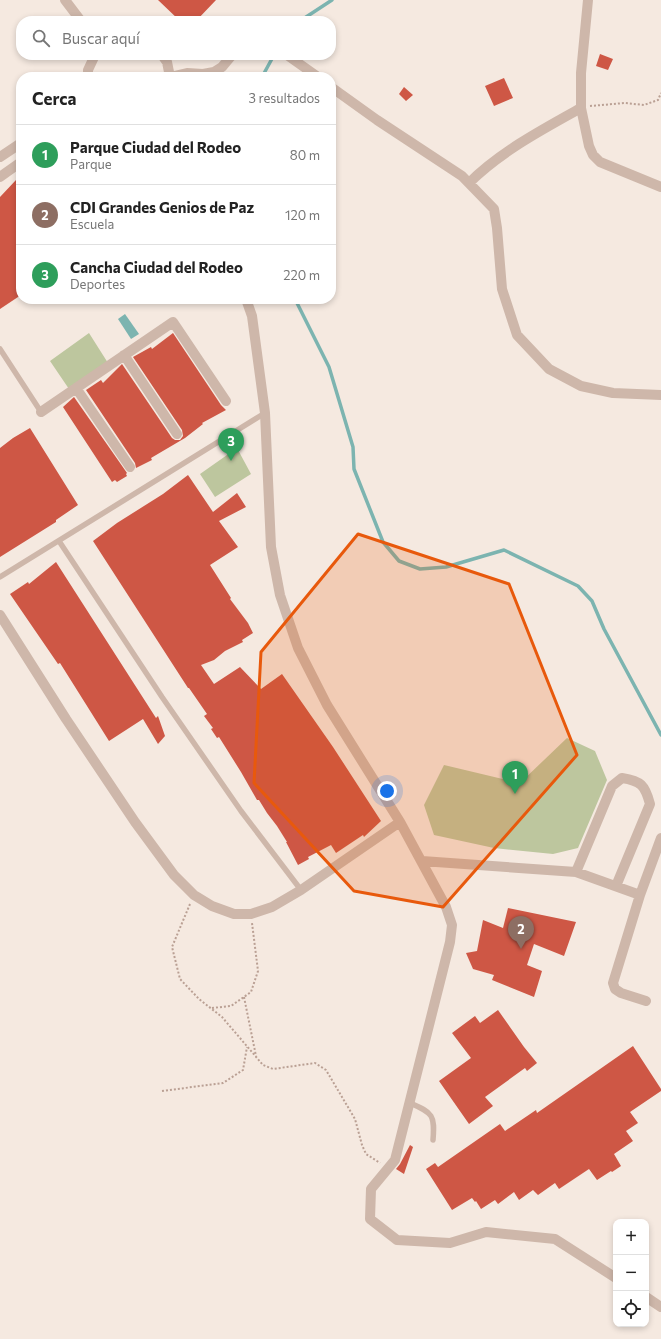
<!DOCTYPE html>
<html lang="es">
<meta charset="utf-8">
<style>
body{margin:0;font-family:Commissioner,sans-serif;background:#f6f6f6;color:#222}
.controls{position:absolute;right:12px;bottom:12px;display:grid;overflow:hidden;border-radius:8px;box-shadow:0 2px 6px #0003}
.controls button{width:36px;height:36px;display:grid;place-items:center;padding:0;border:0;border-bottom:1px solid #e0e0e0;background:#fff;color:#222;font:20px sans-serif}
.you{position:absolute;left:387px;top:791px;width:14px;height:14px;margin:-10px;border:3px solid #fff;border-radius:50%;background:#1a73e8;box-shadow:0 0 0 6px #1a73e833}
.badge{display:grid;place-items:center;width:26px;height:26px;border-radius:50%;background:#1c615d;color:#fff;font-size:13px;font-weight:700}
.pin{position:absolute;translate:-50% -33px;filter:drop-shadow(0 1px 2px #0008)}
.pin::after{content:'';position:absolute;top:21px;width:14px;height:12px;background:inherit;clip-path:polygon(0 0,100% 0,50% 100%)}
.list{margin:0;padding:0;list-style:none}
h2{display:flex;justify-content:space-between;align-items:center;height:52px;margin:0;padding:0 16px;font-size:17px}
h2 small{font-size:13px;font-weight:400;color:#767676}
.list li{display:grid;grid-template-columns:26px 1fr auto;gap:12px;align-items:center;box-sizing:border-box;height:60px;padding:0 16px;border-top:1px solid #e0e0e0}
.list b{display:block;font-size:15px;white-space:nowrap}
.list p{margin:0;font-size:13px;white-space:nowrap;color:#767676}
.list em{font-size:13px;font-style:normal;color:#767676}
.icon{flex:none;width:22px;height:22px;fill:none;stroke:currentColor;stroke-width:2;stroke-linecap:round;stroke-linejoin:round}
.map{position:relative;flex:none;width:661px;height:1339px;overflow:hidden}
.search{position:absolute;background:#fff;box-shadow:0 2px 6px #0003;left:16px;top:16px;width:320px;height:44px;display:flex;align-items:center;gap:10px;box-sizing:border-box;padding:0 14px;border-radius:16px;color:#767676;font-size:15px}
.panel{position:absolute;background:#fff;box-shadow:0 2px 6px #0003;left:16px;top:72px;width:320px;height:232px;border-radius:16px}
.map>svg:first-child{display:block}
.green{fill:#bdc69e}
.water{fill:#7cb4b0}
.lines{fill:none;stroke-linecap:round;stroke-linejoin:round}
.stream{stroke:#7cb4b0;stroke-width:3.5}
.building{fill:#ce5745}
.path{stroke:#baa094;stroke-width:2;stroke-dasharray:2 2;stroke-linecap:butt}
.lane{stroke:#ceb7aa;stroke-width:5.5}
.street{stroke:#ceb7aa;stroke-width:10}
.marked{fill:#e8590c;fill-opacity:0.2;stroke:#e8590c;stroke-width:3;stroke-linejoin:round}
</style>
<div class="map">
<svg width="661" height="1339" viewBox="0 0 661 1339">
<rect width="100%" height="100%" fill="#f5e9e0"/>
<path class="green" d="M89,333L108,363L69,389L50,361Z
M237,448L251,474L215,497L200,474Z
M567,738L595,751L607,780L578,848L553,854L494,848L434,835L424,805L444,765L520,783Z"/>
<path class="water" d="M125,314L139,334L131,339L118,319Z"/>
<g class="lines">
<path class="stream" d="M300,21L332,0
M262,77L274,55
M295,299L329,367L353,447L354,469L383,542L399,561L420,569L446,567L504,550L578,586L592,601L604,629L661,735"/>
</g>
<path class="building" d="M158,0H216L196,21H180Z
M600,54L613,59L608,70L596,66Z
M504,78L513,98L494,106L485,86Z
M404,87L413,95L406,101L399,94Z
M16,180L21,188V295L0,309V197Z
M173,333L221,405L226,410L202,423L203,424L185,438L151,458L152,460L136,468L135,463L86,390L101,380L103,383L122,364L172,438L175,440H180L183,436L182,430L133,357L151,347L152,349Z
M74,397L127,473L126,474L127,476L117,482L115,480L112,482L63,407Z
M30,428L78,505L56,520V522L0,557V448L13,438Z
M188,475L213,512L237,493L246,507L219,521L238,547L210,565L231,598L230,599L248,623L253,633L242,640L243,642L225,651L214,660L201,665L214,684L240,667L261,689L282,674L333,747L381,821L364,837L363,835L336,853L331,845L308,857L309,859L298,865L286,842H287L277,826L267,813L259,800H257L241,772L219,737L217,738L211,729L213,728L204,716L207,714L189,688H188L93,541L117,523L163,494Z
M56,562L156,718L158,716L165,736L158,744L143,719L109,741L60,663L58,664L10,594L28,582L29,584Z
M508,908L576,922L564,956L534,944L527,965L542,971L534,997L492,980L494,975L473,969L466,953L477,951L483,920L503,928Z
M498,1010L524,1047L537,1063L527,1071L525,1068L485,1097L493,1106L469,1124L439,1081L471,1058L452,1033L475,1016L480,1023Z
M633,1046L661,1089V1091L630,1112L638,1123L626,1131L633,1141L614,1154L621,1166L612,1172L611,1171L597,1180L589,1169L559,1189L555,1183L538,1195L533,1190L519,1200L514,1192L498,1204L495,1200L481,1209L476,1201L475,1202L472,1198L452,1210L426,1169L435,1163L438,1167L500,1124L505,1131L536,1110L537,1113Z
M410,1145L413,1147L404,1174L396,1169L400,1164Z"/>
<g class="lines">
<path class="path" d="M590,106L625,103L644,105L658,100L661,93
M190,904L172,947L180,979L199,999L222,1017L263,1065L273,1069L315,1063L326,1070L355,1119L362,1145L366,1154L380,1163
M244,997L256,1056
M212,1008L231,1006L251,992L258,971L252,923
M162,1091L223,1083L243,1070L247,1047"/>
<path class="lane" d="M0,349L41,412
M59,541L162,697L241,811L301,890
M0,577L265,413
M410,1103C433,1113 435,1115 433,1140"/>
<path class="street" d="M65,0L81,21
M588,0L581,73V108L589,146L593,155L600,162L661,187
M162,55L167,62L170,77
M287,55L318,77
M88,77V70L95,55
M170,77L187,73L203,74L214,72L222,67L232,55
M331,87L377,120L462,176L494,209L497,228L502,289L517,335L549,369L581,386L613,393L661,395
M0,157L21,143
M0,177L21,162
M469,183C500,152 543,129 581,108
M246,299L252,316L265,413L271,547L280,595L298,648L327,705L400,822
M124,355L177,434
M76,388L130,467
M41,412L173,322L226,401
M0,615L66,719L135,822L174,875L194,895L212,906L234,914H251L272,907L301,890L400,822L446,907L452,925L450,942L395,1160L371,1189L370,1219L397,1240L450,1243L486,1232L555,1239L616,1278
M422,861L576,872L640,895L613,983L615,989L621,993L646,1001
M576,872L612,786L622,778C641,781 645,785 650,804L616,886
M640,895L661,838
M646,1297L661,1307"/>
</g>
<path class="marked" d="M358,534L509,584L577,755L443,907L354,891L254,783L261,652Z"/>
</svg>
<div class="controls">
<button>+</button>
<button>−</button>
<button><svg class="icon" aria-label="locate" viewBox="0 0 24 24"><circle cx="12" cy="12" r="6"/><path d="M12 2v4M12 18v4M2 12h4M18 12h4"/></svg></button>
</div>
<div class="you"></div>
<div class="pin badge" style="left:515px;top:794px;background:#2e9e5b">1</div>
<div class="pin badge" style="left:521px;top:949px;background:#8d6e63">2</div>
<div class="pin badge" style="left:231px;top:461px;background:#2e9e5b">3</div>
<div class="search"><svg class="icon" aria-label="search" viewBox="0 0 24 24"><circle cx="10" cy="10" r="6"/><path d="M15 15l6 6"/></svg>Buscar aquí</div>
<section class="panel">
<h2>Cerca<small>3 resultados</small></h2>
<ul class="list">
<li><span class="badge" style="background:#2e9e5b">1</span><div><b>Parque Ciudad del Rodeo</b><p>Parque</p></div><em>80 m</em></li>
<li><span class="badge" style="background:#8d6e63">2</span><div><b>CDI Grandes Genios de Paz</b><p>Escuela</p></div><em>120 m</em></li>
<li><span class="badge" style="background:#2e9e5b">3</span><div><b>Cancha Ciudad del Rodeo</b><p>Deportes</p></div><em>220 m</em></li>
</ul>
</section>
</div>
